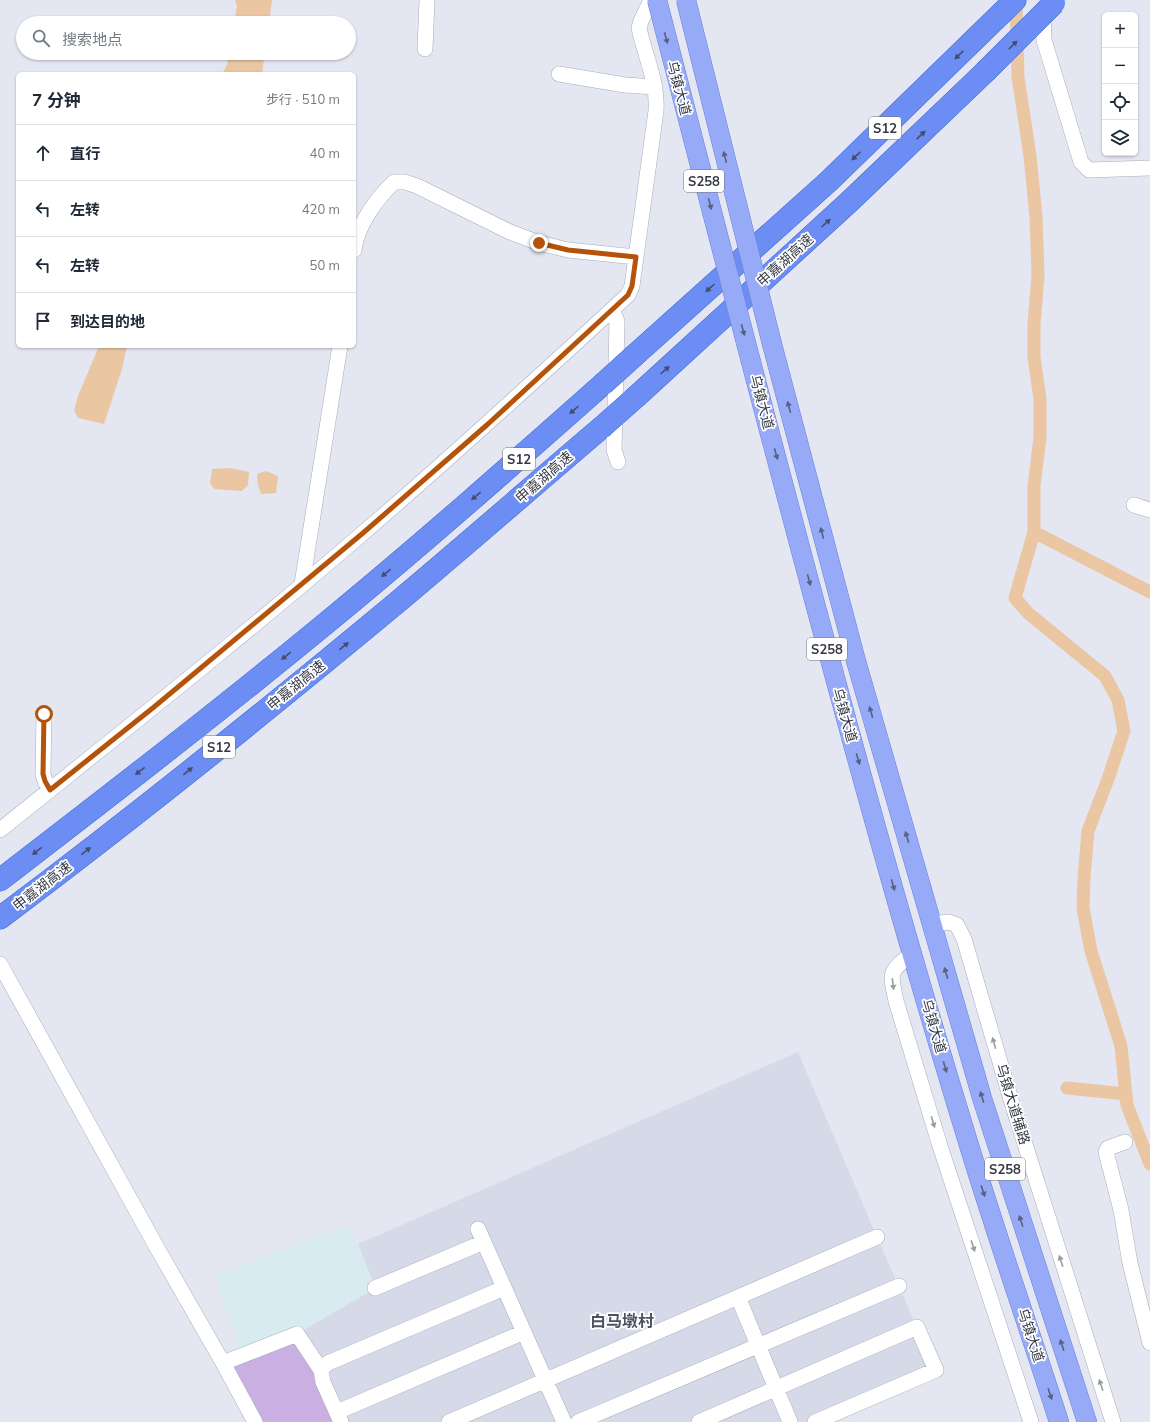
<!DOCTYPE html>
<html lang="zh">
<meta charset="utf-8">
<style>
body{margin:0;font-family:Mulish,"Noto Sans SC",sans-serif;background:#f6f6f7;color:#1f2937}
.controls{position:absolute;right:12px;top:12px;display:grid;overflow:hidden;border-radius:6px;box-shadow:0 1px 3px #0004}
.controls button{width:36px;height:36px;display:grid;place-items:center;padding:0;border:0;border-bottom:1px solid #e0e1e3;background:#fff;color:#1f2937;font:20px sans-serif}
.stop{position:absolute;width:12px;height:12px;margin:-9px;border:3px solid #b45309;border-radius:50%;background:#fff}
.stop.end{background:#b45309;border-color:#fff;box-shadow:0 1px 4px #0008}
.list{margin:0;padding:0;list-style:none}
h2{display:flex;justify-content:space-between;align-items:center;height:52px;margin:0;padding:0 16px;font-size:17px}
h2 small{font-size:13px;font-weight:400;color:#747a83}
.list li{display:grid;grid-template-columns:26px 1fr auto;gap:12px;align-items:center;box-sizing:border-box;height:56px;padding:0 16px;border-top:1px solid #e0e1e3}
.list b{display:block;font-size:15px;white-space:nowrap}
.list em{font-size:13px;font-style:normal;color:#747a83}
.icon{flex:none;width:22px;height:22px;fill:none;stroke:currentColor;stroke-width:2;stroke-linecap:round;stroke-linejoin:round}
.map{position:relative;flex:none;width:1150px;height:1422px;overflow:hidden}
.search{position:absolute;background:#fff;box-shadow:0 1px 3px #0004;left:16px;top:16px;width:340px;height:44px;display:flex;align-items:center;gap:10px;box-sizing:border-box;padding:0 14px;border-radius:22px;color:#747a83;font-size:15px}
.panel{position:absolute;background:#fff;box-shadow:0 1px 3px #0004;left:16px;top:72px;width:340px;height:276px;border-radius:6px}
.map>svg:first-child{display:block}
.residential{fill:#d6dae8}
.medical{fill:#d8ebf1}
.green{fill:#caafe3}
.water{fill:#eac6a3}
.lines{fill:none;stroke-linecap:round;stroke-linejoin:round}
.canal{stroke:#eac6a3;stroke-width:13}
.minor-casing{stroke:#a7adbb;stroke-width:16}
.major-casing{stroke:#6881da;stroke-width:20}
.highway-casing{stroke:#3d67d2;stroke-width:23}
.minor{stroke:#fff;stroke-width:15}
.major{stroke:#97aaf7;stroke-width:19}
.highway{stroke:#6c8ef4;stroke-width:22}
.major-bridge-casing{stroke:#6881da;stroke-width:20;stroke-linecap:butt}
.highway-bridge-casing{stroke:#3d67d2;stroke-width:23;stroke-linecap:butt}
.major-bridge{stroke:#97aaf7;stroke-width:19}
.highway-bridge{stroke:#6c8ef4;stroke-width:22}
.oneway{fill:#576181}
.oneway2{fill:#424e6e}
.oneway3{fill:#9a9ca0}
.route{stroke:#b45309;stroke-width:5}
.labels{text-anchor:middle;stroke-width:3.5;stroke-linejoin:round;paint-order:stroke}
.shield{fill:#fff;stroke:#71747b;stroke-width:1}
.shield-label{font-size:13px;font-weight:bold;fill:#343942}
.street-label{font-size:14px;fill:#343942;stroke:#fff}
.quarter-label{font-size:16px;font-weight:bold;fill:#4c5464;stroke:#fff}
</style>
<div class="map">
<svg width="1150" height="1422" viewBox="0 0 1150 1422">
<rect width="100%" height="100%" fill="#e4e7f1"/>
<path class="residential" d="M798,1052L877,1237L936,1370L815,1422H341L297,1334L375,1288L358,1244Z"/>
<path class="medical" d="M348,1225L358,1244L375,1288L297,1334L242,1356L215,1276Z"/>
<path class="green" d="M297,1334L341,1422H255L223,1363Z"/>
<path class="water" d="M235,0H272L269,23H234L237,6Z
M229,53H268L264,59L262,74H222L227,65Z
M99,346H127L122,369L104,424L78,418L74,410L78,396Z
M230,468L249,472L248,485L242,491L215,489L210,484L212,469Z
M266,471L278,476L276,493L261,494L258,485L257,474Z"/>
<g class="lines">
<path class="canal" d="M1016,0L1018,77L1030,156L1036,217L1038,275L1034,324V357L1040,399V437L1034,486V532L1015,598L1028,613L1105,676L1118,700L1124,731L1108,779L1088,831L1084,878L1083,908L1091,951L1121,1046L1127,1105L1150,1164
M1034,532L1150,592
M1067,1088L1126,1094"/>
<g class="minor-casing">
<path id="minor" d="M1043,9L1044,40L1081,162L1089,170L1150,168
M425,49L427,0
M559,74L625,85L655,87
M354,250C357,225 377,198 394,182H405L417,186L510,232L539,243L568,250L636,257
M612,310L617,321L614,450L618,462
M1134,505L1150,510
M302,584L340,346
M44,713L43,774L45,781L50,790
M0,830C122,732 245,635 363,533C453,456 541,375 628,295L632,286L656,111C658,81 645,57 639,28L641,21L651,0
M932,924L949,922L957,925L964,939L1012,1103L1113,1422
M912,954C888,972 890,972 896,1001L940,1146L1031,1422
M0,964L156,1246L223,1363L255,1422
M1125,1142L1108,1148L1106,1152L1121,1210L1130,1263L1150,1343
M478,1229L564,1422
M375,1288L484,1242
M738,1297L790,1422
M223,1363L297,1334L321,1370
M337,1412L524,1332
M341,1422L323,1382L321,1370L328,1363L504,1288
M449,1422L877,1237
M578,1422L899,1286
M699,1422L917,1327L936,1370L815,1422"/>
</g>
<g class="major-casing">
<path id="major" d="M772,344L856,661L982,1098L1087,1422
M751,362C819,620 887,878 965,1132C994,1229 1028,1325 1059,1422"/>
</g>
<g class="highway-casing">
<path id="highway" d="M635,355L829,181L1015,0
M637,396L849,202L985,72
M0,880C113,793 226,706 336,615C427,540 515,462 603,384
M0,918C136,816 269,709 400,600C468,543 534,485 601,428"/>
</g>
<use href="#minor" class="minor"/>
<use href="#major" class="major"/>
<use href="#highway" class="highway"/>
<g class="major-bridge-casing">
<path id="major-bridge" d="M657,0L751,362
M686,0L772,344"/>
</g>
<g class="highway-bridge-casing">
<path id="highway-bridge" d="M985,72L1054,3
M603,384L635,355
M601,428L637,396"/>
</g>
<use href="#major-bridge" class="major-bridge"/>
<use href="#highway-bridge" class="highway-bridge"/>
</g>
<defs><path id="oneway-solid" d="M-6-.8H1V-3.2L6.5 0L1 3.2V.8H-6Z"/></defs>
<g class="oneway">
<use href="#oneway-solid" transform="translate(666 38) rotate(75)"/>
<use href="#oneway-solid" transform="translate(725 157) rotate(-104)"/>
<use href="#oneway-solid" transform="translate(710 204) rotate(75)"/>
<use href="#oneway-solid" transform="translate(743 330) rotate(75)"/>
<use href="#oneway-solid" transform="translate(789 407) rotate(-105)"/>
<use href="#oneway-solid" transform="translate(776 454) rotate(75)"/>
<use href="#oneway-solid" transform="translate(822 533) rotate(-105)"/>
<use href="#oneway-solid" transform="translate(809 580) rotate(75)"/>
<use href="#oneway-solid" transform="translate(871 712) rotate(-106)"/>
<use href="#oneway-solid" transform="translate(858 759) rotate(74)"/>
<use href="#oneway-solid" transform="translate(907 837) rotate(-106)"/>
<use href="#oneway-solid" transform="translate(893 885) rotate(74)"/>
<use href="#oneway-solid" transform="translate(946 973) rotate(-107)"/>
<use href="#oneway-solid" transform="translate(945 1067) rotate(74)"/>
<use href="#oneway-solid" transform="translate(982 1097) rotate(-107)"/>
<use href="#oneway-solid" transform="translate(983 1191) rotate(72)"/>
<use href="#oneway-solid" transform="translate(1021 1221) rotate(-108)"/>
<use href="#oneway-solid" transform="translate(1062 1345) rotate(-108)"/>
<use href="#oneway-solid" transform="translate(1050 1394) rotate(72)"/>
</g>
<g class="oneway2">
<use href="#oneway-solid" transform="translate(1013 45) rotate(-45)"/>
<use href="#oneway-solid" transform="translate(959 55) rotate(136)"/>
<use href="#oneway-solid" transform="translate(921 135) rotate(-44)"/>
<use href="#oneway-solid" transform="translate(856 156) rotate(137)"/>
<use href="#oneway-solid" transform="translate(826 223) rotate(-42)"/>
<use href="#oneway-solid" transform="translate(710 288) rotate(138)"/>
<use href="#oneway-solid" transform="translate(665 370) rotate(-42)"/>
<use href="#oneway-solid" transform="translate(574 410) rotate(138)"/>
<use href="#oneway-solid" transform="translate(476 496) rotate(140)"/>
<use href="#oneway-solid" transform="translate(386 573) rotate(140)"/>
<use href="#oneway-solid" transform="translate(344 646) rotate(-39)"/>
<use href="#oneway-solid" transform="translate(286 656) rotate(141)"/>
<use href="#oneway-solid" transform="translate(140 771) rotate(142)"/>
<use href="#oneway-solid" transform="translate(188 771) rotate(-39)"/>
<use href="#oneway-solid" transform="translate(37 851) rotate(142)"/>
<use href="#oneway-solid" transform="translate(86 851) rotate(-38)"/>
</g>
<g class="oneway3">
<use href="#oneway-solid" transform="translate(893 984) rotate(83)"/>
<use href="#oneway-solid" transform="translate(994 1043) rotate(-106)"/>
<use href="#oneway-solid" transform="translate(933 1122) rotate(73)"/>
<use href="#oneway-solid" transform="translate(973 1246) rotate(72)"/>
<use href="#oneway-solid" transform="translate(1061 1261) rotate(-108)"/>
<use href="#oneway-solid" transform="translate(1101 1385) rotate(-108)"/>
</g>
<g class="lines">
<path class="route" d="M44,714L43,774L45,781L50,790L154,707L363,533L488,424L628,295L632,286L636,257L568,250L539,243"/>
</g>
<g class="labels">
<g class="shield">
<rect x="869" y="117" width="32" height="22" rx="3"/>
<rect x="684" y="170" width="40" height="22" rx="3"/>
<rect x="503" y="448" width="32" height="22" rx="3"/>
<rect x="807" y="638" width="40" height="22" rx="3"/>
<rect x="203" y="736" width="32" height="22" rx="3"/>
<rect x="985" y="1158" width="40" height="22" rx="3"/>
</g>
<g class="shield-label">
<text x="885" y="133">S12</text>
<text x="704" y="186">S258</text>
<text x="519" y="464">S12</text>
<text x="827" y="654">S258</text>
<text x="219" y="752">S12</text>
<text x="1005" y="1174">S258</text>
</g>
<g class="street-label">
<text transform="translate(679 88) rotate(75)" y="5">乌镇大道</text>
<text transform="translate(785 260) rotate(-42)" y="5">申嘉湖高速</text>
<text transform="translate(762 402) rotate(75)" y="5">乌镇大道</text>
<text transform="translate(544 477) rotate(-41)" y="5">申嘉湖高速</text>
<text transform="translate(296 685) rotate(-39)" y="5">申嘉湖高速</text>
<text transform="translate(845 715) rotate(74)" y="5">乌镇大道</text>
<text transform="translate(42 886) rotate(-38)" y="5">申嘉湖高速</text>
<text transform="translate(934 1026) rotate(74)" y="5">乌镇大道</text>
<text transform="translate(1013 1104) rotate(73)" y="5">乌镇大道辅路</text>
<text transform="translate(1031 1335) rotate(72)" y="5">乌镇大道</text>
</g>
<g class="quarter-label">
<text x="622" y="1327">白马墩村</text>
</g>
</g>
</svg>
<div class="controls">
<button>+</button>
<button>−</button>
<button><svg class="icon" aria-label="locate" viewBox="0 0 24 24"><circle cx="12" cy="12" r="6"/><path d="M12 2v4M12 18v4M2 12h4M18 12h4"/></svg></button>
<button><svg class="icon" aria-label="layers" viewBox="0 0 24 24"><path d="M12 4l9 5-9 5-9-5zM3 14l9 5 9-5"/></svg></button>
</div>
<div class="stop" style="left:44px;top:714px"></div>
<div class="stop end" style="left:539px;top:243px"></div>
<div class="search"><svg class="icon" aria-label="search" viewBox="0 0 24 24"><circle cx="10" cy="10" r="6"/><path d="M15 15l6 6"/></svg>搜索地点</div>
<section class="panel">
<h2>7 分钟<small>步行 · 510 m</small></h2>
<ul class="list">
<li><svg class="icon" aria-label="ahead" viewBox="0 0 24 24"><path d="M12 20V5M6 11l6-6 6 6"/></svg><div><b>直行</b></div><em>40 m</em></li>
<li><svg class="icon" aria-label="left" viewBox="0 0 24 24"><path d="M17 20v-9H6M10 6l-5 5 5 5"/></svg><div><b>左转</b></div><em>420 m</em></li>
<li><svg class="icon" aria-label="left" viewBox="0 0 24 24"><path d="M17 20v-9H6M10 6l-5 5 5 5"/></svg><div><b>左转</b></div><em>50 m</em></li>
<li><svg class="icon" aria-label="arrive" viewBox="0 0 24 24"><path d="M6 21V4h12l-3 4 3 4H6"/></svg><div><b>到达目的地</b></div></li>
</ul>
</section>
</div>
